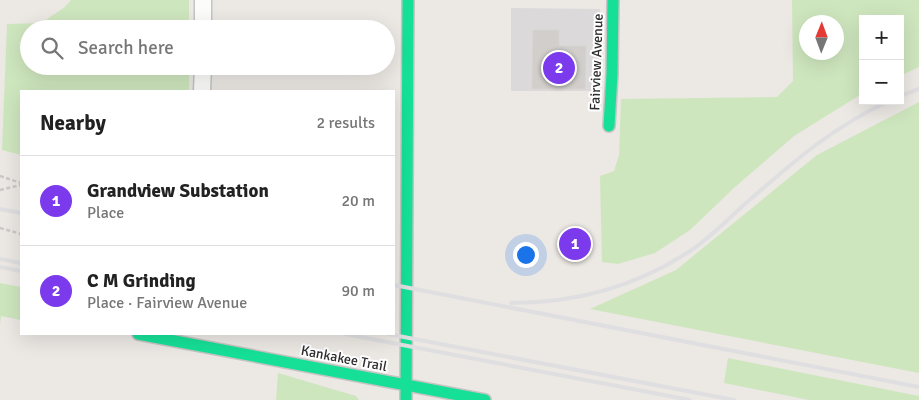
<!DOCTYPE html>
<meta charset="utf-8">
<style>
body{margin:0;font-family:Signika,sans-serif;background:#f2f2f2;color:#222}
.controls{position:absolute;right:15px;top:15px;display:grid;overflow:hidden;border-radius:0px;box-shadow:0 5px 20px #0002}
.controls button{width:45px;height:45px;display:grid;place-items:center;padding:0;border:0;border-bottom:1px solid #e0e0e0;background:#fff;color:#222;font:25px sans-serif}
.compass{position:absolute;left:799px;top:15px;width:45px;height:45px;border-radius:50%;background:#fff;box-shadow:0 5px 20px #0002;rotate:1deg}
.you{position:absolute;left:525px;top:254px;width:18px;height:18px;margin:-12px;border:4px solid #fff;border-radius:50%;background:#1a73e8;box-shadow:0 0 0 8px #1a73e833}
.badge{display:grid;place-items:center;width:32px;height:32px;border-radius:50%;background:#7c3aed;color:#fff;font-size:16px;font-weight:700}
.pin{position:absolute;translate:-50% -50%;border:2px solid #fff;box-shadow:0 1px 5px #0006}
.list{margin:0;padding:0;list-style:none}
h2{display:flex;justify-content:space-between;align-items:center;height:65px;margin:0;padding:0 20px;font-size:21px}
h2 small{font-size:16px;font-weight:400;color:#767676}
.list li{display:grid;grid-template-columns:32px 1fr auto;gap:15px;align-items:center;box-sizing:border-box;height:90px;padding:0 20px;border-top:1px solid #e0e0e0}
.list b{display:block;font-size:19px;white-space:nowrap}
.list p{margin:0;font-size:16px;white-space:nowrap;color:#767676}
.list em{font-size:16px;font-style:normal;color:#767676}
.icon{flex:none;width:28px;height:28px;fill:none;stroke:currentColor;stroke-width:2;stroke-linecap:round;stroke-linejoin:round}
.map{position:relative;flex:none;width:919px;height:400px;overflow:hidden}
.search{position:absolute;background:#fff;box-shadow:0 5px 20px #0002;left:20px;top:20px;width:375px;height:55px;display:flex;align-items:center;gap:12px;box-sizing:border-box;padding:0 18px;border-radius:28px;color:#767676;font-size:19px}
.panel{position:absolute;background:#fff;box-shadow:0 5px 20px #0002;left:20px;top:90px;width:375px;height:245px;border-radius:0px}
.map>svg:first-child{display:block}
.industrial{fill:#dcd9db}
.green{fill:#cee6be;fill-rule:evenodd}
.building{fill:#d1cecb;stroke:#d7d4d0}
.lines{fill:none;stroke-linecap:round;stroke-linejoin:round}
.street-casing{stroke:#c5c4c5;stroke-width:19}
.fast-casing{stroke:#c5c4c5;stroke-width:14}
.path{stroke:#c9c9c8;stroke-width:2.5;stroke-dasharray:4 2.5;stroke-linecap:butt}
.street{stroke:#fcfcfb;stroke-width:16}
.fast{stroke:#16e098;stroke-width:11}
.rail{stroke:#dfdfe1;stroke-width:4}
.labels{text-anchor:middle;stroke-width:4;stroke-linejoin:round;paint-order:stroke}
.street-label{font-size:14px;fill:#2e2e2e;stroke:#fff}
</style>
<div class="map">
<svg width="919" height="400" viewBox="0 0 919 400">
<rect width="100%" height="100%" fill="#ece8e4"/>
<path class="industrial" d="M511,8L600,9L599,91H511Z"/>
<path class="green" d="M71,0H189V29H29V66H189V91H21V155L2,150L7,24L41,23L65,7Z
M792,0H919V67L900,76V19H863V93L794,136L735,187L690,230L655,253L618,264L602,262L600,176L614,171L619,155L621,99L777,97L793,81ZM806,22H836V52H806Z
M919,102V373L590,309L676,270L817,155Z
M0,283L21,287V320L1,316L0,325Z
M728,358L919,396V400H809L724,383Z
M278,373L356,396L359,400H276Z"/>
<path class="building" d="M533,30H559V46H586L585,89H532Z
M563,233L587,234V255L563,254Z"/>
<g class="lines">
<g class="street-casing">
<path id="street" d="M203,29V0
M202,91L203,66"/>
</g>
<g class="fast-casing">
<path id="fast" d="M609,126L612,74L613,0
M138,334L485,400
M406,400L408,0"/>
</g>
<path class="path" d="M0,176L21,183
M0,190L21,185
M0,228L21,234"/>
<use href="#street" class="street"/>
<use href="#fast" class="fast"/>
<path class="rail" d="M900,96L919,89
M0,209L21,213
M0,259L21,263
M0,267L21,271
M394,285L919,387
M511,303C574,303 634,287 687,253C708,240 726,221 745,204C792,163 831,128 889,101
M345,334L690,400
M388,334L734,400"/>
</g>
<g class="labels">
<g class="street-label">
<text transform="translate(596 62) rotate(-88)" y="5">Fairview Avenue</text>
<text transform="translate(344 358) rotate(11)" y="5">Kankakee Trail</text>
</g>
</g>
</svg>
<div class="controls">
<button>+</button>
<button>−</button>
</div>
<svg class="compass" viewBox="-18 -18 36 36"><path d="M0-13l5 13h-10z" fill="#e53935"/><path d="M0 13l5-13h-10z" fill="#767676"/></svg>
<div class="you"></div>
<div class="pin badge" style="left:575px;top:244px">1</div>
<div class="pin badge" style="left:559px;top:68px">2</div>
<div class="search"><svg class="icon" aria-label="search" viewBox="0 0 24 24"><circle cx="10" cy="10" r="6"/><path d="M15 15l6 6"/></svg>Search here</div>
<section class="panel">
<h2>Nearby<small>2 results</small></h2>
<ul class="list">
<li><span class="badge">1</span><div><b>Grandview Substation</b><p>Place</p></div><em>20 m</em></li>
<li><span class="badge">2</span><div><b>C M Grinding</b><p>Place · Fairview Avenue</p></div><em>90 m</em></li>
</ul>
</section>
</div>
